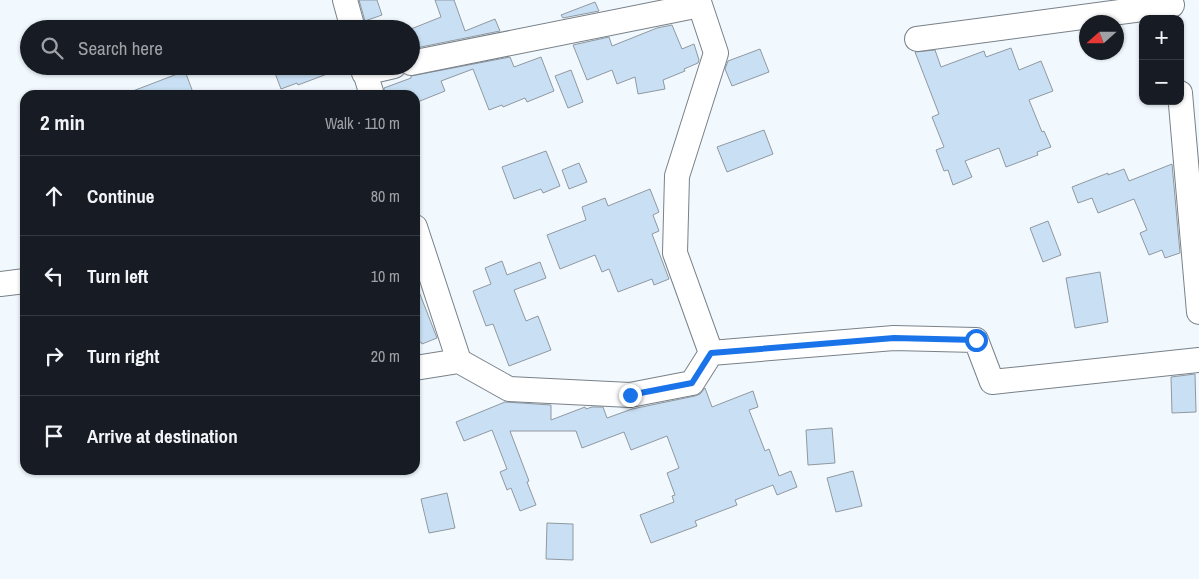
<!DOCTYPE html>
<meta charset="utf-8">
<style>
body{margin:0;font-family:"Archivo Narrow",sans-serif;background:#20242c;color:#f1f3f6}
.controls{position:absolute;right:15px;top:15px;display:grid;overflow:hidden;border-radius:10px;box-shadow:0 1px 4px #0004}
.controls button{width:45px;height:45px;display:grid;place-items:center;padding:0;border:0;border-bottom:1px solid #363941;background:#171b24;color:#f1f3f6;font:25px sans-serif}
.compass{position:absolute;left:1079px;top:15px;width:45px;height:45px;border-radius:50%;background:#171b24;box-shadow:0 1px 4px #0004;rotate:249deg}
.stop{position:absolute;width:15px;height:15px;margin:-11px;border:4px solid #1a73e8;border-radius:50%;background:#fff}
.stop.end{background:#1a73e8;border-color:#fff;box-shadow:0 1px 5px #0008}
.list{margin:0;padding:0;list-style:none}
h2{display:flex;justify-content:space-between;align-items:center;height:65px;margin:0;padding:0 20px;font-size:21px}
h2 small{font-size:16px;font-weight:400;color:#9ea1a6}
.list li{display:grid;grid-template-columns:32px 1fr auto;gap:15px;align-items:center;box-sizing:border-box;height:80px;padding:0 20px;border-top:1px solid #363941}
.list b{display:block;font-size:19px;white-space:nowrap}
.list em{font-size:16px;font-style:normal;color:#9ea1a6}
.icon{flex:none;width:28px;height:28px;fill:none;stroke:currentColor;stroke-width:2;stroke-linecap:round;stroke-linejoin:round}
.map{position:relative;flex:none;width:1199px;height:579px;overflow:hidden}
.search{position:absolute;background:#171b24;box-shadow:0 1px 4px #0004;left:20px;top:20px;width:400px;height:55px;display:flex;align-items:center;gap:12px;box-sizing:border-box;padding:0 18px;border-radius:28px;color:#9ea1a6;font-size:19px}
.panel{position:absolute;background:#171b24;box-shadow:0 1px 4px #0004;left:20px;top:90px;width:400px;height:385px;border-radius:15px}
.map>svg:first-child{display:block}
.building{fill:#c9e0f4;stroke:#9098a0}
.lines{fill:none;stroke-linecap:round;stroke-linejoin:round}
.minor-casing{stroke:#798188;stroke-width:26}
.minor{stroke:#fff;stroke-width:24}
.route{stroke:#1a73e8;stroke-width:6}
</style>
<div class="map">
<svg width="1199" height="579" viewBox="0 0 1199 579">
<rect width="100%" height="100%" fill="#f1f9ff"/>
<path class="building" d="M359,0H377L382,15L365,21Z
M435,0H454L465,31L495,19L500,31L411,49V29L441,17Z
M595,2L599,11L563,18L561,15Z
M672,25L682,49L694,44L699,60L698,63L684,69L685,71L663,80L665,89L638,94L635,77L617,84L612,70L587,80L573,45L609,37L612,46L657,28Z
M1011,48L1019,70L1041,61L1053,91L1029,100L1042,132L1044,131L1051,147L1037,152L1038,155L1006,167L999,148L965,161L972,177L953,185L948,170L944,171L936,150L944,147L932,117L939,114L915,52L935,50L941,67L984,51L986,57Z
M760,49L769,72L732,86L725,69L728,61Z
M510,57L514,67L541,57L554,91L527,102L525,98L503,107L502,105L489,110L473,69L441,81L445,91L415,103V95H385L384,88L411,78V76Z
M290,66H343V68L298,85L297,83L281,89L275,73L291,67Z
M571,70L583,102L568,108L555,76Z
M185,71L194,95H126L125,94Z
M764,130L773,154L727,172L717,147Z
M546,151L560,186L543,193L541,189L514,199L502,167Z
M579,163L587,182L569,189L562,170Z
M1172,164L1180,253L1165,258L1162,250L1149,255L1140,233L1147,230L1134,199L1098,213L1092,198L1078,203L1072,187L1108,173V175L1124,169L1129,181Z
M650,189L659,212L653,215L659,231L652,234L669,279L654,285L652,279L618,292L609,269L602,272L595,255L560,269L547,235L586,220L582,207L605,198L608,206Z
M1048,221L1061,255L1043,262L1030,228Z
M502,261L507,275L540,262L546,278L514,290L526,321L538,316L551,350L509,366L493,324L486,326L473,291L491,284L485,268Z
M1100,272L1108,322L1075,328L1066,278Z
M415,284H416L437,338L422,344L421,342L415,344Z
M1195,374L1196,412L1172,413L1171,377Z
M705,388L712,407L753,391L758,407L749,410L765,451L769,449L779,476L791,471L797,487L777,495L773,485L735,500L737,505L695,521L697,526L651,543L640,515L674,502L672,496L675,495L667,473L679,468L667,436L631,450L624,432L582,448L576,431H510L529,481L527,482L536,505L520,511L511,488L507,490L500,472L507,469L492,430L464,441L456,422L505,402L551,405V420L585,407L586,409L592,407H603L607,418L632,409L695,396L700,394Z
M832,428L835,463L808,465L806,430Z
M853,471L862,506L836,512L827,478Z
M447,493L455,528L429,533L421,499Z
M547,523L573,524V560L546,559Z"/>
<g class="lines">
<g class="minor-casing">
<path id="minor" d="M345,0L353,29
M697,0L700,5L716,53L677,176L675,253L711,353
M917,39L1172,5
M411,63L700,5
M363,66L372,95
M364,73L394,66
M1180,93L1199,312
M415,227L459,361
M0,284L25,281
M415,368L459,361L509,389L630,395L692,383L711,353L894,338L976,340L992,382L1199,360"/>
</g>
<use href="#minor" class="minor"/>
</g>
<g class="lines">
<path class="route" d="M630,395L692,383L711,353L894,338L976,340"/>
</g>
</svg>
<div class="controls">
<button>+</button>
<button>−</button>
</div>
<svg class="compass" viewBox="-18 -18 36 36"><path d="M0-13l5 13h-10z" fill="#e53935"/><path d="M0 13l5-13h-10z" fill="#9ea1a6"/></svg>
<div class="stop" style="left:976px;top:340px"></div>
<div class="stop end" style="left:630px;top:395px"></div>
<div class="search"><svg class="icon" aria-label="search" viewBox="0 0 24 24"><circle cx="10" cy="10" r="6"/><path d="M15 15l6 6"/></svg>Search here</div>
<section class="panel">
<h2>2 min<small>Walk · 110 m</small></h2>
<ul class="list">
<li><svg class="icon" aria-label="ahead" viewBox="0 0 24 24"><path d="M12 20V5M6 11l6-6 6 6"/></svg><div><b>Continue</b></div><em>80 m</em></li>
<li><svg class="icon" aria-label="left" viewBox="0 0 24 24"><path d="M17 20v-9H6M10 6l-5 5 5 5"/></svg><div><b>Turn left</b></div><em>10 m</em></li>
<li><svg class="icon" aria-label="right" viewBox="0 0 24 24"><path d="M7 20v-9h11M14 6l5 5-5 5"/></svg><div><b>Turn right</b></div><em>20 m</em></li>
<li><svg class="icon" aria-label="arrive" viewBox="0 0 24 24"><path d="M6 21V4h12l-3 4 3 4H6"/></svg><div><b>Arrive at destination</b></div></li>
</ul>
</section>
</div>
